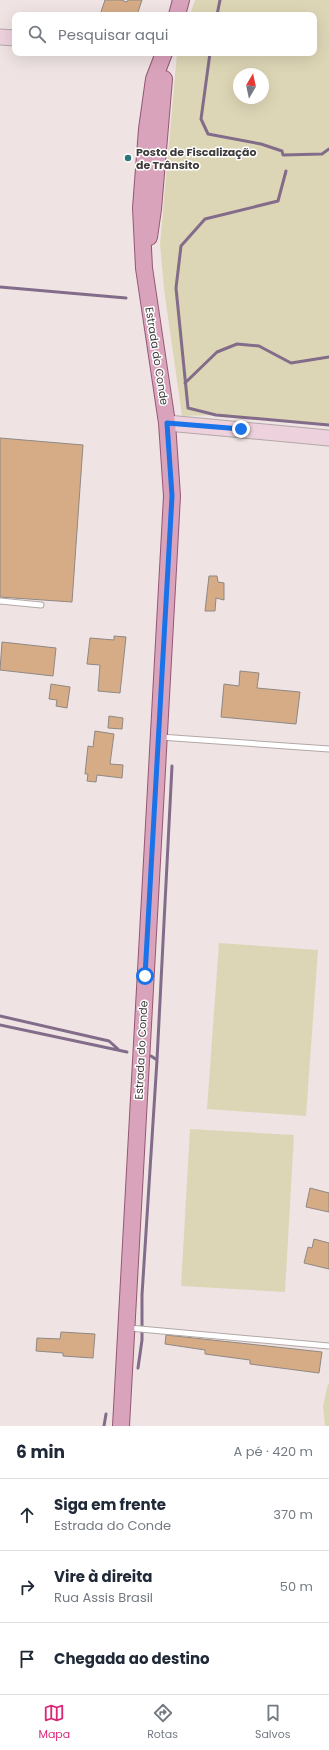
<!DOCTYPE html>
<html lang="pt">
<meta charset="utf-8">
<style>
body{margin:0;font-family:Poppins,sans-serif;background:#f6f6f7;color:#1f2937}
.compass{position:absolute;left:233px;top:68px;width:36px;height:36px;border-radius:50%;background:#fff;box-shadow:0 4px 16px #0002;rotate:9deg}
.stop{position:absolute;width:12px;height:12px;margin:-9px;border:3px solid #1a73e8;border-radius:50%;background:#fff}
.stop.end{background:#1a73e8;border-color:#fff;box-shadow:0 1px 4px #0008}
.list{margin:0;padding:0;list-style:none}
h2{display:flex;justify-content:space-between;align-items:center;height:52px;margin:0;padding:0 16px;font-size:17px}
h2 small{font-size:13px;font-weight:400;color:#747a83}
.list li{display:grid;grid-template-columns:26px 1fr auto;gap:12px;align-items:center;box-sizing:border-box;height:72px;padding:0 16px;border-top:1px solid #e0e1e3}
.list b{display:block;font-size:15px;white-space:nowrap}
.list p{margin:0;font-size:13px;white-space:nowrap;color:#747a83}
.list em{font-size:13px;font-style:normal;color:#747a83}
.icon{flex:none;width:22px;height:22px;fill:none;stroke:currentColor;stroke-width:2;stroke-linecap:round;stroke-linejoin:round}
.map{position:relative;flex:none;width:329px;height:1426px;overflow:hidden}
.search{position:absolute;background:#fff;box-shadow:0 4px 16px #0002;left:12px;right:12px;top:12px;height:44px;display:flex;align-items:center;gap:10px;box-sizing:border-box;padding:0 14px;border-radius:8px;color:#747a83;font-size:15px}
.sheet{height:268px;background:#fff}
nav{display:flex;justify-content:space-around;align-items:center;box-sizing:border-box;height:56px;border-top:1px solid #e0e1e3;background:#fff;font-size:11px;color:#747a83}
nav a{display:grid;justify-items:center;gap:2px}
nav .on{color:#db2777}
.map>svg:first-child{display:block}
.green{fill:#ddd6b6;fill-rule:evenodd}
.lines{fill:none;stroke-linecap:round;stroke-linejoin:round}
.stream{stroke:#836c89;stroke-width:3}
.building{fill:#d6ac87;stroke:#8f8883}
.lane-casing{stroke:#b2a8a7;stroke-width:7}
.secondary-casing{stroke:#b2a8a7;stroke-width:17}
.primary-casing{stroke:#945772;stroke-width:18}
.lane{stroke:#fff;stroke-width:5}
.secondary{stroke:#edd1dd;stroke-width:15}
.primary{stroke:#daa3bc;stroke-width:16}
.route{stroke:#1a73e8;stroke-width:5}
.poi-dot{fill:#2b757b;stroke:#fff;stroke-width:1.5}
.labels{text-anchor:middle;stroke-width:3;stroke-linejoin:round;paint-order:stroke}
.poi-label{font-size:11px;font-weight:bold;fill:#3f3b3b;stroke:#fff;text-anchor:start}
.street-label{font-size:11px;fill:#3f3b3b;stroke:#fff}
</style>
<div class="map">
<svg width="329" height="1426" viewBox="0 0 329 1426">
<rect width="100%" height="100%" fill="#efe4e3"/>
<path class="green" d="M195,0H329V425L216,415L182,416L164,289L160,244L177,53H314V15H190ZM239,74H263V98H239Z
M219,943L318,950L306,1116L207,1109Z
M190,1129L294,1135L285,1292L181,1286Z
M328,1384H329V1426H325L323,1406Z"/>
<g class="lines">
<path class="stream" d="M217,15L220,0
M210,53L201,119L208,134L261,144L282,151L283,155L322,154L329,149
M286,171L278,201L205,219L181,246L176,288L188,408L216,415L329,425
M0,287L126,298
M185,383L217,352L237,344L259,346L291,363L329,357
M0,1016L109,1041L118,1049
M0,1025L127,1052
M151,1056L157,1060
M138,1368L142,1340V1295L157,1060L172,766
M104,1426L106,1414"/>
</g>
<path class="building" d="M105,0H121L127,2L128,0H142L137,15H100Z
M0,438L83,445L72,602L0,597Z
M209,576H217L218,582L224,583V600L216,598L215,611H205Z
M114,636L126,637L120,693L98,691L100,665L87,664L90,638L114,640Z
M2,642L56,648L53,676L0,670Z
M240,671L259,673L257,688L300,692L296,724L221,717L224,684L239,686Z
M51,684L70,687L67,708L56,706L57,700L49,699Z
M109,716L123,718L122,729L108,728Z
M95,731L114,734L110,764L123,765L122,778L97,775L96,782L87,781L88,774H85L88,746L93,747Z
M310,1188L329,1193V1212L306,1207Z
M314,1239L329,1243V1269L304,1263L308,1247L312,1248Z
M61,1332L95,1334L93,1358L63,1356V1353L36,1351L37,1338L60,1339Z
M166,1335L322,1352L319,1373L250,1364V1360L205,1354V1350L165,1344Z"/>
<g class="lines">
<g class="lane-casing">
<path id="lane" d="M0,601L41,605
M160,737L329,749
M129,1328L329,1346"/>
</g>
<g class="secondary-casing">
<path id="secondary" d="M0,37L15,38
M167,423L329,438"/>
</g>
<g class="primary-casing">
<path id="primary" d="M177,15L181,0
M149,237L153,209L164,79
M121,1426L172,496L167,423L144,268L141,208L147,129L154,79L164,53"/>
</g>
<use href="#lane" class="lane"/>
<use href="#secondary" class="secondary"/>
<use href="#primary" class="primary"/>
</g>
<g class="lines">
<path class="route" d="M145,976L172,496L167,423L241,429"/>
</g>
<circle class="poi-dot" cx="128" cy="158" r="4"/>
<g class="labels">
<g class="poi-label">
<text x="136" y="156">Posto de Fiscalização<tspan x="136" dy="13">de Trânsito</tspan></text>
</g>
<g class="street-label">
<text transform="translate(157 356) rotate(81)" y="4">Estrada do Conde</text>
<text transform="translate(141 1050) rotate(-87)" y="4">Estrada do Conde</text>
</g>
</g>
</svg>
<svg class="compass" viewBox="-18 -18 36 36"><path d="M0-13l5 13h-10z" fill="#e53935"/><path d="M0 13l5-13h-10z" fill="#747a83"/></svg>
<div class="stop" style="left:145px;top:976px"></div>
<div class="stop end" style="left:241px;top:429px"></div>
<div class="search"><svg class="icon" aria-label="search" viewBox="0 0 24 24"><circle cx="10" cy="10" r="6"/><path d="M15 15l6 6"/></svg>Pesquisar aqui</div>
</div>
<section class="sheet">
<h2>6 min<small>A pé · 420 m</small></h2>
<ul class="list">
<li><svg class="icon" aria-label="ahead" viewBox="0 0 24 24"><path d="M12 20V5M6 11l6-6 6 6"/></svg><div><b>Siga em frente</b><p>Estrada do Conde</p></div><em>370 m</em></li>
<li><svg class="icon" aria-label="right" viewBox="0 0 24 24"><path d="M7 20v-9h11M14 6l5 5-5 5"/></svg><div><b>Vire à direita</b><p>Rua Assis Brasil</p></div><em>50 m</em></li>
<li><svg class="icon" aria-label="arrive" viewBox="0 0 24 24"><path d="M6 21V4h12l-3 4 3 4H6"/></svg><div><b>Chegada ao destino</b></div></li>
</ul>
</section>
<nav>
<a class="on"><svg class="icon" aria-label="map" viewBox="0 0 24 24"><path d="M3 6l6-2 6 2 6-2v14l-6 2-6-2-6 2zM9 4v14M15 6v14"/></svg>Mapa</a>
<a><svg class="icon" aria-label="directions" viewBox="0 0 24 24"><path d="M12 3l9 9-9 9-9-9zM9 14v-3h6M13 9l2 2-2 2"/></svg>Rotas</a>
<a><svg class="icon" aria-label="saved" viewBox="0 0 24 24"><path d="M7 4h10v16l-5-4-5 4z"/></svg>Salvos</a>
</nav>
